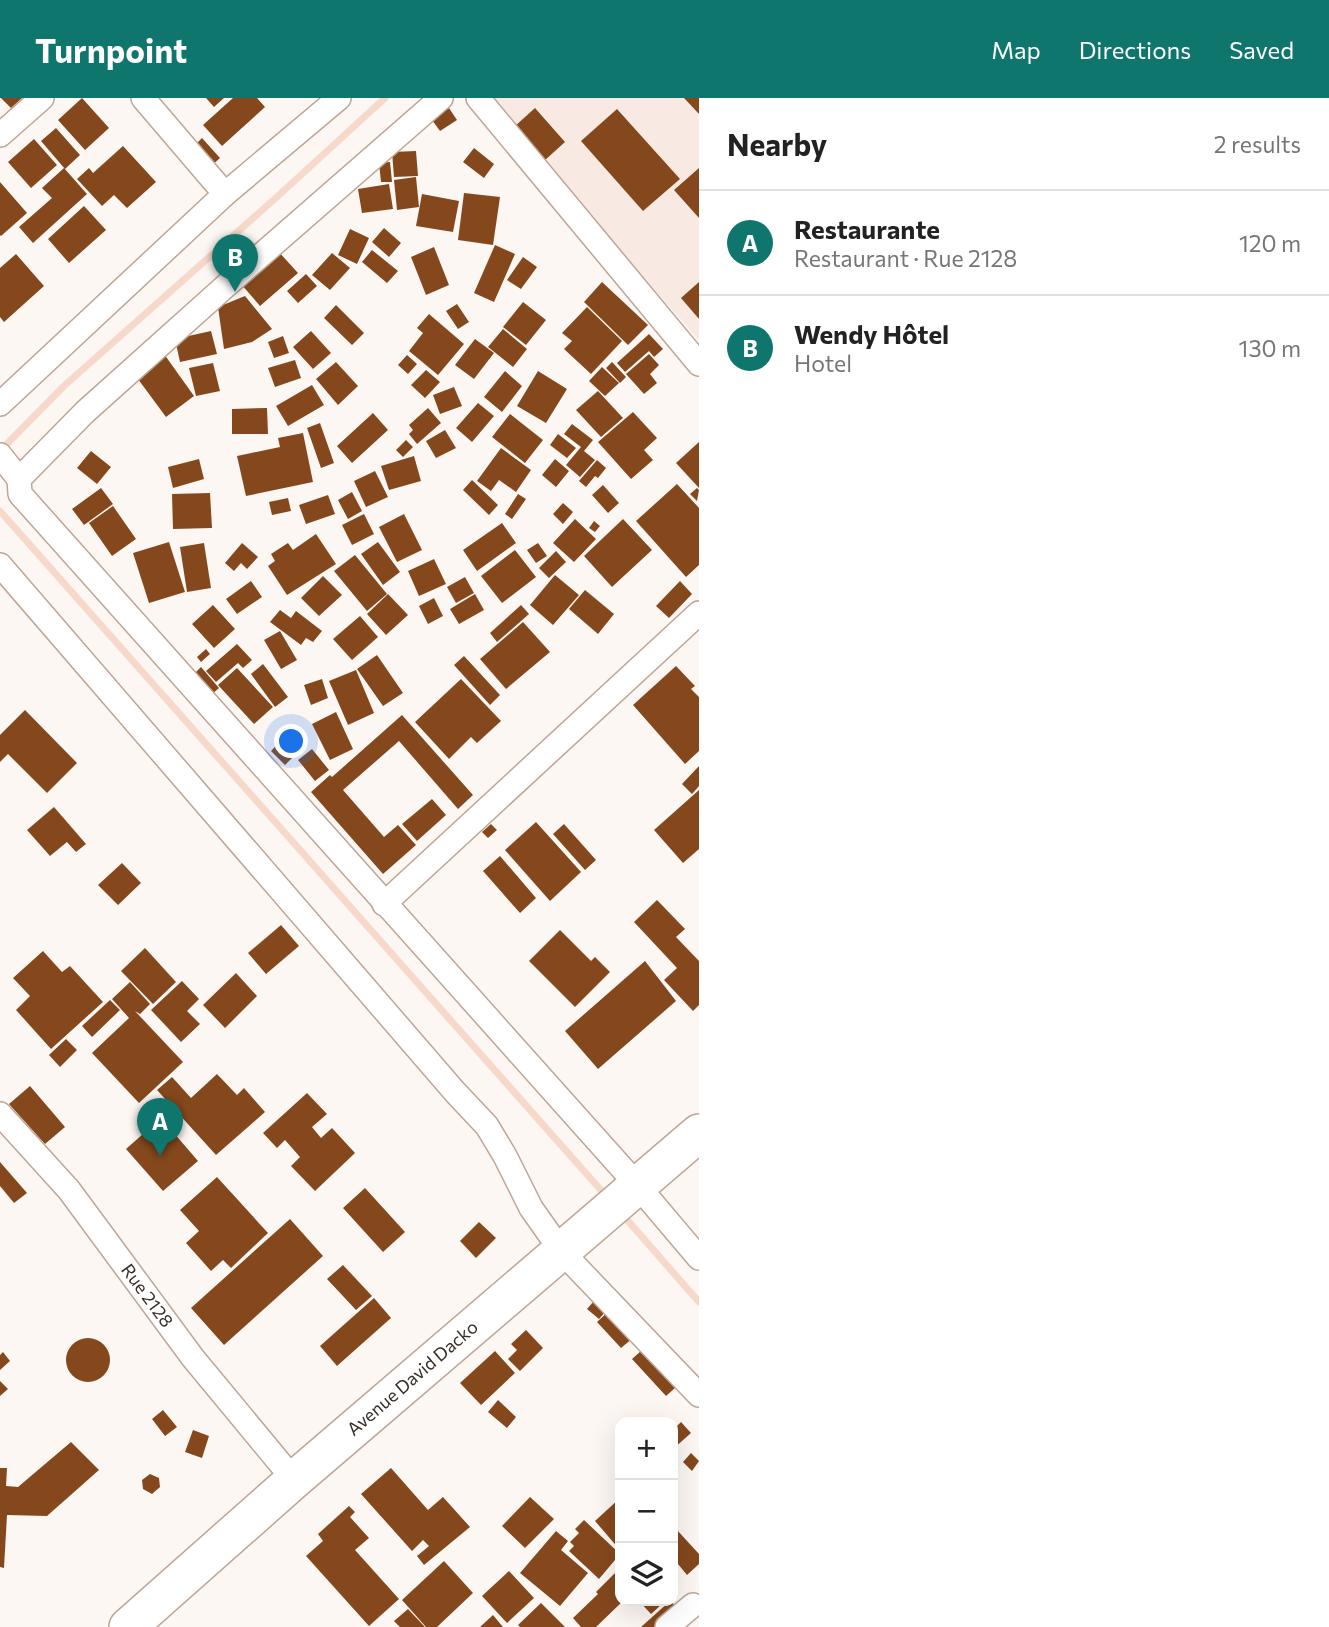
<!DOCTYPE html>
<meta charset="utf-8">
<style>
body{margin:0;font-family:Commissioner,sans-serif;background:#f2f2f2;color:#222}
.controls{position:absolute;right:21px;bottom:21px;display:grid;overflow:hidden;border-radius:14px;box-shadow:0 7px 28px #0002}
.controls button{width:63px;height:63px;display:grid;place-items:center;padding:0;border:0;border-bottom:2px solid #e0e0e0;background:#fff;color:#222;font:35px sans-serif}
.you{position:absolute;left:292px;top:644px;width:24px;height:24px;margin:-18px;border:5px solid #fff;border-radius:50%;background:#1a73e8;box-shadow:0 0 0 10px #1a73e833}
.badge{display:grid;place-items:center;width:46px;height:46px;border-radius:50%;background:#0f766e;color:#fff;font-size:23px;font-weight:700}
.pin{position:absolute;translate:-50% -58px;filter:drop-shadow(0 2px 4px #0008)}
.pin::after{content:'';position:absolute;top:37px;width:24px;height:21px;background:inherit;clip-path:polygon(0 0,100% 0,50% 100%)}
.list{margin:0;padding:0;list-style:none}
h2{display:flex;justify-content:space-between;align-items:center;height:91px;margin:0;padding:0 28px;font-size:30px}
h2 small{font-size:23px;font-weight:400;color:#767676}
.list li{display:grid;grid-template-columns:46px 1fr auto;gap:21px;align-items:center;box-sizing:border-box;height:105px;padding:0 28px;border-top:2px solid #e0e0e0}
.list b{display:block;font-size:26px;white-space:nowrap}
.list p{margin:0;font-size:23px;white-space:nowrap;color:#767676}
.list em{font-size:23px;font-style:normal;color:#767676}
.icon{flex:none;width:38px;height:38px;fill:none;stroke:currentColor;stroke-width:2;stroke-linecap:round;stroke-linejoin:round}
.map{position:relative;flex:none;width:699px;height:1529px;overflow:hidden}
header{display:flex;align-items:center;gap:42px;box-sizing:border-box;height:98px;padding:0 35px;background:#0f766e;color:#fff}
header strong{font-size:33px}
nav{display:flex;gap:38px;margin-inline-start:auto;font-size:24px}
main{display:flex}
aside{flex:1;background:#fff}
.map>svg:first-child{display:block}
.built{fill:#f8eae2}
.lines{fill:none;stroke-linecap:round;stroke-linejoin:round}
.stream{stroke:#f6d9c8;stroke-width:7}
.building{fill:#85481d}
.minor-casing{stroke:#bea595;stroke-width:26}
.primary-casing{stroke:#bea595;stroke-width:40}
.minor{stroke:#fff;stroke-width:23}
.primary{stroke:#fff;stroke-width:37}
.labels{text-anchor:middle;stroke-width:7;stroke-linejoin:round;paint-order:stroke}
.street-label{font-size:18px;fill:#382d27;stroke:#fff}
</style>
<header>
<strong>Turnpoint</strong>
<nav><a>Map</a><a>Directions</a><a>Saved</a></nav>
</header>
<main>
<div class="map">
<svg width="699" height="1529" viewBox="0 0 699 1529">
<rect width="100%" height="100%" fill="#fdf7f4"/>
<path class="built" d="M485,0H699V242Z"/>
<g class="lines">
<path class="stream" d="M0,353L64,288L278,98L385,0
M0,413L607,1099
M622,1116L699,1204"/>
</g>
<path class="building" d="M1,0H22L11,10Z
M82,0L109,30L85,52L58,22Z
M206,0H224L214,9Z
M233,0H257L265,9L222,48L203,27Z
M684,0H699V16Z
M449,10L457,22L440,33L432,22Z
M535,10L565,44L544,63L514,29Z
M617,11L680,81L643,113L581,43Z
M56,30L80,57L65,71L41,43Z
M202,40L220,60L209,70L191,51Z
M34,41L57,67L31,90L8,64Z
M123,48L156,84L127,110L114,97L102,108L77,81L89,70L93,75Z
M474,50L494,66L484,80L463,64Z
M416,53L418,78L394,79L392,54Z
M390,64L392,84H381L379,65Z
M64,70L87,96L33,145L19,129L52,100L42,90Z
M699,70V120L674,92Z
M416,79L419,109L397,112L394,82Z
M0,84L27,115L1,138L0,137Z
M389,86L393,111L362,115L358,91Z
M464,95L500,99L493,147L458,142Z
M422,96L459,103L453,134L416,128Z
M84,108L106,132L69,165L48,141Z
M384,130L401,145L389,159L372,144Z
M350,131L369,140L357,166L338,157Z
M495,147L515,156L494,204L474,195Z
M434,149L449,187L426,197L411,159Z
M372,152L398,173L387,185L362,164Z
M278,153L298,175L260,208L241,186Z
M332,155L350,170L330,192L312,177Z
M16,156L44,188L4,224L0,219V170Z
M523,159L537,169L521,191L507,182Z
M306,176L317,188L298,205L287,193Z
M602,184L648,227L628,247L584,204Z
M699,184V221L681,200Z
M245,198L272,231L252,244L224,251L218,209Z
M523,204L546,222L526,247L503,229Z
M457,206L469,224L458,231L446,213Z
M336,207L364,235L352,247L324,220Z
M587,209L622,243L591,276L564,251L572,243L562,235Z
M429,216L464,246L438,277L409,253L423,235L417,230Z
M503,231L527,251L513,269L488,249Z
M211,233L217,256L180,264L175,241Z
M311,233L331,255L313,271L293,249Z
M649,236L663,251L654,259L649,253L625,274L617,265Z
M283,238L289,255L274,260L268,244Z
M475,241L494,255L474,281L455,267Z
M164,256L194,298L166,319L135,277Z
M649,256L659,267L650,276L657,285L644,296L626,276Z
M407,257L417,266L408,276L398,267Z
M295,262L301,280L275,289L268,270Z
M336,264L358,288L338,307L316,281Z
M612,264L626,279L620,285L606,270Z
M213,265L220,293L196,298L189,270Z
M602,269L619,285L605,298L589,283Z
M426,272L440,284L425,300L411,287Z
M505,273L522,288L502,314L484,299Z
M538,273L567,291L546,325L517,308Z
M312,287L324,307L288,328L276,308Z
M454,289L462,308L440,316L433,297Z
M598,293L623,320L601,339L576,312Z
M478,305L494,318L472,344L456,330Z
M267,310L268,336H232V311Z
M428,310L441,325L417,346L409,336L413,332L409,327Z
M633,314L657,340L644,352L653,362L631,381L598,344Z
M373,315L388,332L352,365L337,348Z
M510,316L543,342L525,365L492,339Z
M320,325L334,365L321,370L307,330Z
M572,326L593,342L584,353L595,362L580,379L566,367L581,349L564,336Z
M445,332L456,350L436,360L426,343Z
M303,335L313,384L246,398L237,358L280,349L278,340Z
M558,336L576,350L567,360L550,347Z
M406,342L413,349L403,359L396,352Z
M699,344V390L676,365Z
M501,350L531,372L516,394L499,382L491,393L477,383Z
M91,353L111,369L97,386L77,370Z
M414,358L421,383L389,392L381,368Z
M199,361L204,381L173,390L168,369Z
M555,361L569,373L556,389L542,377Z
M597,362L606,370L598,380L595,378L586,389L579,383Z
M375,373L388,399L366,409L354,383Z
M472,382L498,407L489,417L463,392Z
M677,386L699,410V467L686,479L636,423Z
M603,387L619,405L608,415L592,397Z
M101,390L113,406L84,427L72,411Z
M697,390L699,392L697,403L690,396Z
M352,394L362,413L348,421L338,402Z
M210,395L212,430L173,431L172,396Z
M518,396L526,401L512,421L505,416Z
M328,397L335,416L306,426L299,407Z
M288,400L291,413L272,417L269,404Z
M563,405L573,414L563,426L553,416Z
M113,408L136,441L112,458L89,425Z
M364,416L374,436L352,447L342,427Z
M404,416L422,452L397,464L379,429Z
M575,421L596,441L574,464L553,445Z
M623,421L652,452L612,489L584,458Z
M594,423L600,428L595,434L589,430Z
M502,425L516,445L477,473L463,452Z
M316,436L336,466L287,497L268,468L275,463L271,456L288,445L293,452Z
M169,444L185,494L149,505L133,455Z
M378,444L400,474L383,487L361,456Z
M204,445L211,490L187,494L180,449Z
M242,445L258,459L247,471L241,465L234,473L225,465Z
M538,445L547,458L536,465L527,452Z
M515,452L536,479L502,505L481,478Z
M556,453L566,464L549,480L539,470Z
M355,457L387,496L367,513L334,473Z
M434,461L446,486L419,498L408,473Z
M555,477L579,497L553,527L530,507Z
M323,478L342,497L319,518L301,500Z
M465,479L474,495L456,505L447,489Z
M251,483L262,499L237,516L226,501Z
M680,483L692,496L669,520L656,508Z
M585,492L614,516L598,536L569,511Z
M388,496L408,517L386,537L367,516Z
M475,496L484,512L459,526L450,511Z
M434,500L443,518L428,526L419,508Z
M213,507L235,531L214,550L192,526Z
M521,507L529,516L497,544L490,535Z
M280,512L291,520L296,513L322,533L313,544L306,540L301,547L270,524Z
M360,518L378,539L352,562L333,541Z
M523,524L550,554L506,591L480,561Z
M280,533L297,562L281,571L264,542Z
M237,546L252,562L243,570L238,565L216,584L206,573Z
M206,551L210,556L201,564L197,559Z
M377,557L403,595L383,608L357,571Z
M464,558L500,597L490,607L454,567Z
M263,566L288,599L275,609L251,576Z
M676,568L695,588L691,591L699,599V653L685,666L633,607Z
M201,569L219,590L211,597L193,577Z
M237,570L273,609L254,626L218,587Z
M356,572L374,615L348,627L329,583Z
M322,581L328,600L311,607L304,587Z
M461,581L501,623L477,645L471,639L449,661L415,624Z
M25,612L77,665L47,695L8,656L0,664V637Z
M336,614L353,651L330,662L312,626Z
M402,617L473,697L458,711L399,643L343,692L384,739L398,727L416,747L383,776L311,694L330,677L332,679Z
M287,636L302,650L285,667L271,653Z
M312,651L329,672L315,683L298,662Z
M699,668V688L692,696L682,686Z
M699,692V751L683,765L654,732Z
M432,701L446,717L417,743L402,726Z
M54,709L86,746L76,754L67,744L50,758L27,732Z
M536,724L581,774L550,803L505,752Z
M491,726L497,732L488,740L482,734Z
M564,726L596,762L585,772L553,736Z
M500,758L536,800L520,815L483,773Z
M122,765L141,785L118,807L98,787Z
M657,802L685,831L676,839L699,863V907L693,913L664,882L677,870L634,824Z
M281,827L299,848L266,876L248,855Z
M560,832L591,863L595,859L610,874L575,909L529,863Z
M145,850L176,884L153,906L121,873Z
M43,853L62,874L70,868L103,904L51,951L16,912L30,898L13,880Z
M645,863L676,903L598,971L565,933Z
M236,875L257,898L225,930L203,907Z
M182,883L199,901L187,913L200,926L181,944L151,912Z
M130,884L150,906L140,916L135,913L183,964L139,1005L92,955L129,920L112,901Z
M110,902L120,912L92,939L82,928Z
M66,941L77,952L60,969L49,957Z
M217,976L237,997L244,990L265,1014L216,1057L157,992L172,979L191,1000Z
M30,988L65,1029L45,1046L9,1006Z
M307,995L327,1016L312,1029L321,1040L332,1030L355,1055L315,1093L291,1068L300,1059L285,1042L277,1050L263,1035Z
M161,1020L198,1063L163,1093L126,1051Z
M0,1064L27,1095L14,1105L0,1088Z
M217,1079L268,1135L231,1170L223,1162L211,1173L186,1145L199,1133L180,1112Z
M365,1090L405,1134L383,1154L343,1110Z
M290,1121L323,1158L224,1247L191,1210Z
M479,1124L496,1140L476,1160L460,1143Z
M343,1167L372,1198L356,1212L327,1181Z
M374,1200L391,1220L337,1268L320,1248Z
M594,1203L606,1213L599,1221L587,1211Z
M611,1211L633,1240L621,1250L597,1224Z
M526,1232L543,1250L520,1273L508,1261L517,1252L511,1246Z
M66 1262a22 22 0 1 1 44 0a22 22 0 1 1-44 0Z
M495,1253L515,1275L481,1307L460,1285Z
M641,1253L675,1290L666,1298L632,1261Z
M3,1254L10,1263L0,1272V1257Z
M0,1283L8,1291L0,1298Z
M498,1302L516,1319L507,1330L488,1314Z
M163,1312L177,1329L165,1338L152,1321Z
M681,1324L691,1335L673,1351V1332Z
M193,1332L209,1338L202,1360L185,1354Z
M71,1344L99,1372L47,1418L7,1417L4,1470L0,1469V1370H7L6,1388L18,1389Z
M691,1355L699,1363L692,1373L683,1364Z
M391,1370L428,1412L443,1399L470,1429L424,1467L417,1458L429,1448L423,1442L412,1453L361,1396Z
M150,1376L159,1380L160,1389L152,1396L143,1391L142,1382Z
M530,1399L554,1421L525,1450L502,1428Z
M620,1400V1452L595,1423Z
M349,1408L355,1414L350,1419L369,1440L355,1452L399,1501L369,1528L306,1458L323,1443L318,1436Z
M584,1422L620,1456L599,1481L569,1453L574,1448L570,1444L579,1435L575,1431Z
M677,1432L699,1456V1466L687,1477L673,1460V1435Z
M556,1433L568,1443L561,1452L588,1475L560,1508L520,1475Z
M444,1463L473,1495L437,1529H426L402,1502Z
M620,1470V1503H623L596,1529H581L573,1520L598,1496L596,1494Z
M509,1473L534,1500L507,1525L482,1498Z
M639,1503H657L661,1507L651,1516Z
M670,1503L679,1511L662,1529H641Z
M541,1505L565,1529H520L518,1527Z
M408,1511L425,1529H400L394,1523Z
M493,1517L503,1529H480Z"/>
<g class="lines">
<g class="minor-casing">
<g id="minor">
<path d="M143,0L225,96"/>
<path d="M441,0L229,185L85,314L19,381L20,396L638,1088L699,1160"/>
<path d="M478,0L699,266"/>
<path d="M0,37L42,0"/>
<path d="M0,306L225,96L339,0"/>
<path d="M0,357L19,381"/>
<path d="M0,467L455,994L487,1028L505,1058L531,1110L562,1154L699,1297"/>
<path d="M384,806L699,515"/>
<path id="s1" d="M0,1016L69,1092L193,1260L294,1382"/>
<path d="M667,1529L693,1507"/>
</g>
</g>
<g class="primary-casing">
<g id="primary">
<path id="s2" d="M128,1529L294,1382L699,1035"/>
</g>
</g>
<use href="#minor" class="minor"/>
<use href="#primary" class="primary"/>
</g>
<g class="labels">
<g class="street-label">
<text dy="6" stroke="none"><textPath href="#s1" startOffset="234">Rue 2128</textPath></text>
<text dy="6" stroke="none"><textPath href="#s2" startOffset="378">Avenue David Dacko</textPath></text>
</g>
</g>
</svg>
<div class="controls">
<button>+</button>
<button>−</button>
<button><svg class="icon" aria-label="layers" viewBox="0 0 24 24"><path d="M12 4l9 5-9 5-9-5zM3 14l9 5 9-5"/></svg></button>
</div>
<div class="you"></div>
<div class="pin badge" style="left:160px;top:1058px">A</div>
<div class="pin badge" style="left:235px;top:194px">B</div>
</div>
<aside>
<h2>Nearby<small>2 results</small></h2>
<ul class="list">
<li><span class="badge">A</span><div><b>Restaurante</b><p>Restaurant · Rue 2128</p></div><em>120 m</em></li>
<li><span class="badge">B</span><div><b>Wendy Hôtel</b><p>Hotel</p></div><em>130 m</em></li>
</ul>
</aside>
</main>
